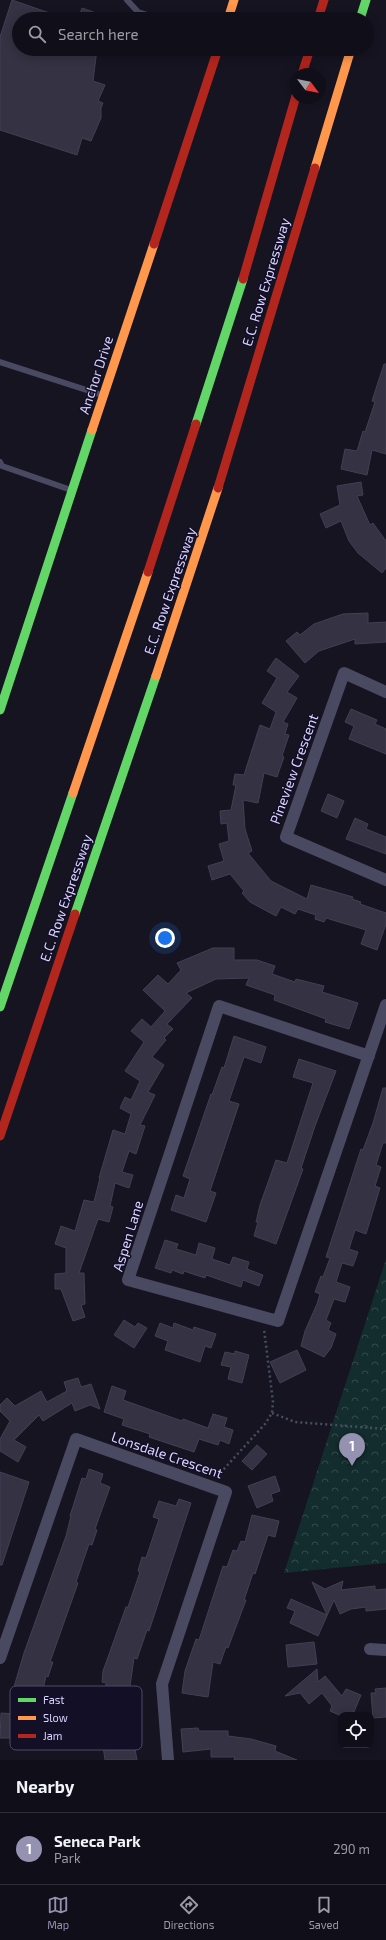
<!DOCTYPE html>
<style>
body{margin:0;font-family:"Exo 2",sans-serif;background:#1e1d26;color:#f1f3f6}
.controls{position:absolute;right:12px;bottom:12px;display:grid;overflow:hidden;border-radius:8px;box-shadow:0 2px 10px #0003}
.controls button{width:36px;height:36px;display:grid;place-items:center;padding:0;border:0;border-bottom:1px solid #302f38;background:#100f19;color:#f1f3f6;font:20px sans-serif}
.compass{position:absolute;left:290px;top:68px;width:36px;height:36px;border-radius:50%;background:#100f19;box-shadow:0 2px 10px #0003;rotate:122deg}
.you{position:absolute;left:165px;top:938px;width:14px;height:14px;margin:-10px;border:3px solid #fff;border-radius:50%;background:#1a73e8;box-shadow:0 0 0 6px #1a73e833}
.badge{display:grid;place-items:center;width:26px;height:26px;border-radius:50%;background:#9591b1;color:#fff;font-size:13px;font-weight:700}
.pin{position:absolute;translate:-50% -33px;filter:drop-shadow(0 1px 2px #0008)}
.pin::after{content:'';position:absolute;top:21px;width:14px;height:12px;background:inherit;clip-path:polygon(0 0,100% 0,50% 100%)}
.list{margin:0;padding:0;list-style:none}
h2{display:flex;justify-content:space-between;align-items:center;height:52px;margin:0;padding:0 16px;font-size:17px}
h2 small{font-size:13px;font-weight:400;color:#9c9ca2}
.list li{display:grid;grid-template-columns:26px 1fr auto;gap:12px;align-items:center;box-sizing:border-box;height:72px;padding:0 16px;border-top:1px solid #302f38}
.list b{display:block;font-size:15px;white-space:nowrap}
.list p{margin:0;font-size:13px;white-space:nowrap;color:#9c9ca2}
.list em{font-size:13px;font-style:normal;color:#9c9ca2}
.icon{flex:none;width:22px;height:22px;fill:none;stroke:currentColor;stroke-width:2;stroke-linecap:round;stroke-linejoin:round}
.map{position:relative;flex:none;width:386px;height:1760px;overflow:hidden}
.search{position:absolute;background:#100f19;box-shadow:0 2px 10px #0003;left:12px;right:12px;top:12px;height:44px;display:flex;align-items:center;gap:10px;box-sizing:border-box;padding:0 14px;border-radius:22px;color:#9c9ca2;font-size:15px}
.sheet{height:124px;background:#100f19}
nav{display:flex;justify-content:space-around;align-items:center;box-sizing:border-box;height:56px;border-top:1px solid #302f38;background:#100f19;font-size:11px;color:#9c9ca2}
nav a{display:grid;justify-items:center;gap:2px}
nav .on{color:#9591b1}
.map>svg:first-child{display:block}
.park{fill:url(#park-crowns)}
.building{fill:#343243;stroke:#433f54}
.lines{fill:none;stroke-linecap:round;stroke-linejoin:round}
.path{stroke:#44505f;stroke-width:2.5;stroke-dasharray:2 3;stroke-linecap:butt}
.lane{stroke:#4a4962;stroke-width:6}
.street{stroke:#4a4962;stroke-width:12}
.fast{stroke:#63d668;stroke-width:9}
.slow{stroke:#ff974d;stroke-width:9}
.jam{stroke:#b3261e;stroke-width:9}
.labels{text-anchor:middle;stroke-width:3;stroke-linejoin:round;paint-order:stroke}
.street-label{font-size:14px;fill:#d9d4ff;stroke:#130f26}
.key{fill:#130f26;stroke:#4e4a67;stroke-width:1}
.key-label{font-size:11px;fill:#d9d4ff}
</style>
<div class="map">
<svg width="386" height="1760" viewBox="0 0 386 1760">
<defs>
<pattern id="park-crowns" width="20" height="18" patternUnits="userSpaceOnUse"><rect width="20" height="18" fill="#132c2d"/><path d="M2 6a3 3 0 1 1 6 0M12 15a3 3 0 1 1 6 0" fill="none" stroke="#354a4c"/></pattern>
</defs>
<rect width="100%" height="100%" fill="#161421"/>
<path class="park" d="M386,1259V1563L284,1573Z"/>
<path class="building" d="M12,0L64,18L63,19H19V49H97L93,81L105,85L98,101L103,103L101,108V118L91,141L82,138L77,155L0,130V37Z
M82,8L110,18L109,19H78Z
M384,364H386V454L372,450L367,475L341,469L345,449L357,451L363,431L365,432L375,402L372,401Z
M361,482L363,495L357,496L370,525L373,523L386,541V568L382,573L358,553L349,541L341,521L326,528L320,514L340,505L337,486Z
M368,613V623L386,622V642L355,644V639L319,651L305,663L286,641L297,632L300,635L314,624L343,614Z
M276,658L299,676L287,692L297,698L283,722L288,724L285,734L289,735L282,756L284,757L277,777L264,773L258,803L243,800L245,829L252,851L248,853L271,881L307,899L311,885L353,897L352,899L361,902L360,904L386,913V924L377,950L361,944L366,930L326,918L324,922L315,919L316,915L298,909L295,914L281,907L276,916L250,902L242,893L244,891L230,874L212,880L208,866L224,861L219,844L229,841L227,823L221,824L220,811L231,810L236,785H233L235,774L244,775L260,725L270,729L276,712L262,703L277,678L267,671Z
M351,709L377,720L375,724L386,729V754L349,739L354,726L345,722Z
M328,794L344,801L337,818L321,811Z
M355,818L368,824L366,829L386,837V854L346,839Z
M213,948H234V960H257L275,966L272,974L295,982L296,979L324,986L322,992L358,1003L349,1029L325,1022L326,1019L274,1000L275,995L246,985L249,978L216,979L186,993L192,998L167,1024L173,1029L164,1038L166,1040L152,1057L164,1065L148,1092L155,1095L140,1125L145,1126L136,1154L129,1151L122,1172L133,1175L129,1188L115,1183L110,1206L113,1207L109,1222L98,1219L79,1273H84L85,1304L81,1305L85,1317L73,1321L61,1289H55V1274L66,1273V1248L55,1244L61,1226L75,1231L84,1200L94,1202L100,1178H99L113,1130L125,1134L131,1114L120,1108L125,1097L131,1100L140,1081L125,1071L144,1042L131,1031L142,1019L151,1027L165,1011L143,990L158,975L168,984L181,970L177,963Z
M234,1036L266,1047L261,1063L244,1057L229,1101L239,1104L210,1191L216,1193L206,1222L171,1210L176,1195L184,1198L190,1179L183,1176L211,1094L212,1095L222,1067L224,1068Z
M299,1059L336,1071L315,1126L301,1168L303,1169L276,1244L254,1236L258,1222H256L260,1205L276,1160L287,1163L313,1083L293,1077Z
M383,1088H386V1143H383L376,1165L381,1167L375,1186L380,1188L366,1234L355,1230L349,1249L358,1252L353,1266L342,1263L336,1282L350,1287L345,1302L334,1299L326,1320L331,1323L328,1330L336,1334L331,1348L324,1357L301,1346L305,1331L317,1304L320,1294L315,1292L321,1276L323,1277L330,1258L326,1257L361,1149L363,1150L373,1123Z
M165,1240L178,1244L176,1249L196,1255L199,1243L215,1248L212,1259L230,1265L233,1257L249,1262L247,1269L263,1275L259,1286L243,1280L241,1287L206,1275L205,1278L184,1271L183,1274L172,1270L171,1273L155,1268Z
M124,1320L135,1327L138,1323L147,1328L134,1348L114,1335Z
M160,1323L173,1328L174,1323L193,1330L194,1327L216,1334L211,1348L205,1346L200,1362L165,1350L168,1341L155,1336Z
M297,1350L306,1370L280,1383L270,1362Z
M235,1351L249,1355L242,1383L228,1379L231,1367L221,1365L225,1352L235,1354Z
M78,1378L81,1387L91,1384L100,1409L90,1405L75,1411L72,1403L43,1421L39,1415L14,1440L26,1447L18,1462L0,1451V1439L10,1421L0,1411V1405L7,1398L15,1406L41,1391L47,1402L67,1391L64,1382Z
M112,1386L126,1391L123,1400L182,1421L183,1419L208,1428L213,1414L227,1418L224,1427L233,1430L229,1444L220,1440L218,1445L199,1439L194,1452L149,1437L150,1434L122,1425L124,1419L104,1412Z
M257,1445L267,1454L252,1470L242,1461Z
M89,1469L103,1474L100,1483L110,1487L95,1529L97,1530L92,1545L89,1544L76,1582L78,1583L50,1662H53L48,1677L46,1676L40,1703L11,1697L24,1653L66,1536L71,1516H70L82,1478L86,1479Z
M0,1472L29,1482L2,1565H0Z
M275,1476L280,1491L271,1494L273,1501L257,1508L248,1486Z
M179,1499L191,1503L149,1631L147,1630L137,1659L134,1658L128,1700L134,1701L133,1716H129L137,1760H105L102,1739H99L98,1729L104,1728L106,1683L102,1682L103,1671L126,1607H128L140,1572L138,1571L142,1557L146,1558L159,1519L153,1517L159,1501L176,1506Z
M252,1515L279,1521L275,1537L268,1535L255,1574L253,1573L244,1600H246L228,1648L226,1647L220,1664L213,1662L208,1697L182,1693L185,1671L196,1639L199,1640L223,1566L227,1567L233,1550L237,1551L241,1541L245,1542Z
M343,1581L341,1590L375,1586V1590L386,1589V1609L366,1611V1607L351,1609L340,1614L334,1600L318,1636L290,1623L295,1611L287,1608L291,1599L327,1615L312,1582L325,1589Z
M314,1642L317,1664L288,1667L286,1645Z
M317,1669L318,1682L325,1676L342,1696L346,1689L361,1695L354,1712L352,1711L351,1715H339L330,1711L332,1706L322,1693L309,1704L300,1693L285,1696Z
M386,1688V1717L373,1718L371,1693H376L375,1689Z
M1,1713L30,1715L29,1730H20L19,1737L12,1736V1738H0Z
M198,1728L199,1731H228V1736L251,1739L276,1746L275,1751L297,1760H234L235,1757H211V1749L183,1752L181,1729Z"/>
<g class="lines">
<path class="path" d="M272,1413L295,1422L386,1429
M219,1478L223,1470L265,1424L272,1413L273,1402L264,1329"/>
<path class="lane" d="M127,0L138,12L160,19
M0,362L102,395
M0,462L2,466L71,490"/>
<path class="street" d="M386,692L344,673L286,837L386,880
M369,1056L219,1006L128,1280L278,1321L386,1005
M370,1649L386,1650
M0,1658L76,1439L226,1492L162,1684L168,1760"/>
<path class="fast" d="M360,19L366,0
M196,424L243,279
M0,710L92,430
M75,914L156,676
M0,1007L73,793"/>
<path class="slow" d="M228,19L234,0
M315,168L351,49
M92,430L154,244
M156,676L218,488
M73,793L148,572"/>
<path class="jam" d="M318,19L324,0
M302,74L310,49
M154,244L218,49
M243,279L296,96
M218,488L315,168
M148,572L196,424
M0,1136L75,914"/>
</g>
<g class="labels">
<g class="street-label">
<text transform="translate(266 282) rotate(-73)" y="5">E.C. Row Expressway</text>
<text transform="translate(96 375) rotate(-72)" y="5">Anchor Drive</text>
<text transform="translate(170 591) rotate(-71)" y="5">E.C. Row Expressway</text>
<text transform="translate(294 769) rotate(-70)" y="5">Pineview Crescent</text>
<text transform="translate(66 898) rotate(-71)" y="5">E.C. Row Expressway</text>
<text transform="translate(128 1236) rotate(-73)" y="5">Aspen Lane</text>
<text transform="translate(167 1455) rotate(19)" y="5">Lonsdale Crescent</text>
</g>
</g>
<rect x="10" y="1686" width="132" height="64" rx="6" class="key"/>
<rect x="18" y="1698" width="18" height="4" fill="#63d668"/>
<rect x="18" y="1716" width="18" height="4" fill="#ff974d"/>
<rect x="18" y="1734" width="18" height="4" fill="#b3261e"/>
<g class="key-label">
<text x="43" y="1704">Fast</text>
<text x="43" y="1722">Slow</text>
<text x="43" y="1740">Jam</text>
</g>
</svg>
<div class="controls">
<button><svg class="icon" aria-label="locate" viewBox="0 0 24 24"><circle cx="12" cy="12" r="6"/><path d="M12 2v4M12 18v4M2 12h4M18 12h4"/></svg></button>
</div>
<svg class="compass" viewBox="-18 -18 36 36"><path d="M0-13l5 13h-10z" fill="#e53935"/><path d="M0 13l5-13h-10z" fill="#9c9ca2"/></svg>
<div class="you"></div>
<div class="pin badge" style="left:352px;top:1466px">1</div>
<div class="search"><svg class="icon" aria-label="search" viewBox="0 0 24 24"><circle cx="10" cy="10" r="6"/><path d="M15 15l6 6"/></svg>Search here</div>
</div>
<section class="sheet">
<h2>Nearby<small></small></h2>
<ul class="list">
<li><span class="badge">1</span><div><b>Seneca Park</b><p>Park</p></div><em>290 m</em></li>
</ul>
</section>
<nav>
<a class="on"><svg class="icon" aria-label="map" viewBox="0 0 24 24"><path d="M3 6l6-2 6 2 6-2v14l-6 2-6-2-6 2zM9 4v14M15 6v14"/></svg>Map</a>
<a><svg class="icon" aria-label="directions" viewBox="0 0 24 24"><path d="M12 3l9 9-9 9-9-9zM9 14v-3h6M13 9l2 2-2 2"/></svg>Directions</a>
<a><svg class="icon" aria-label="saved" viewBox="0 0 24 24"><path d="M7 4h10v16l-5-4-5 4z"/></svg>Saved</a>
</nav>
